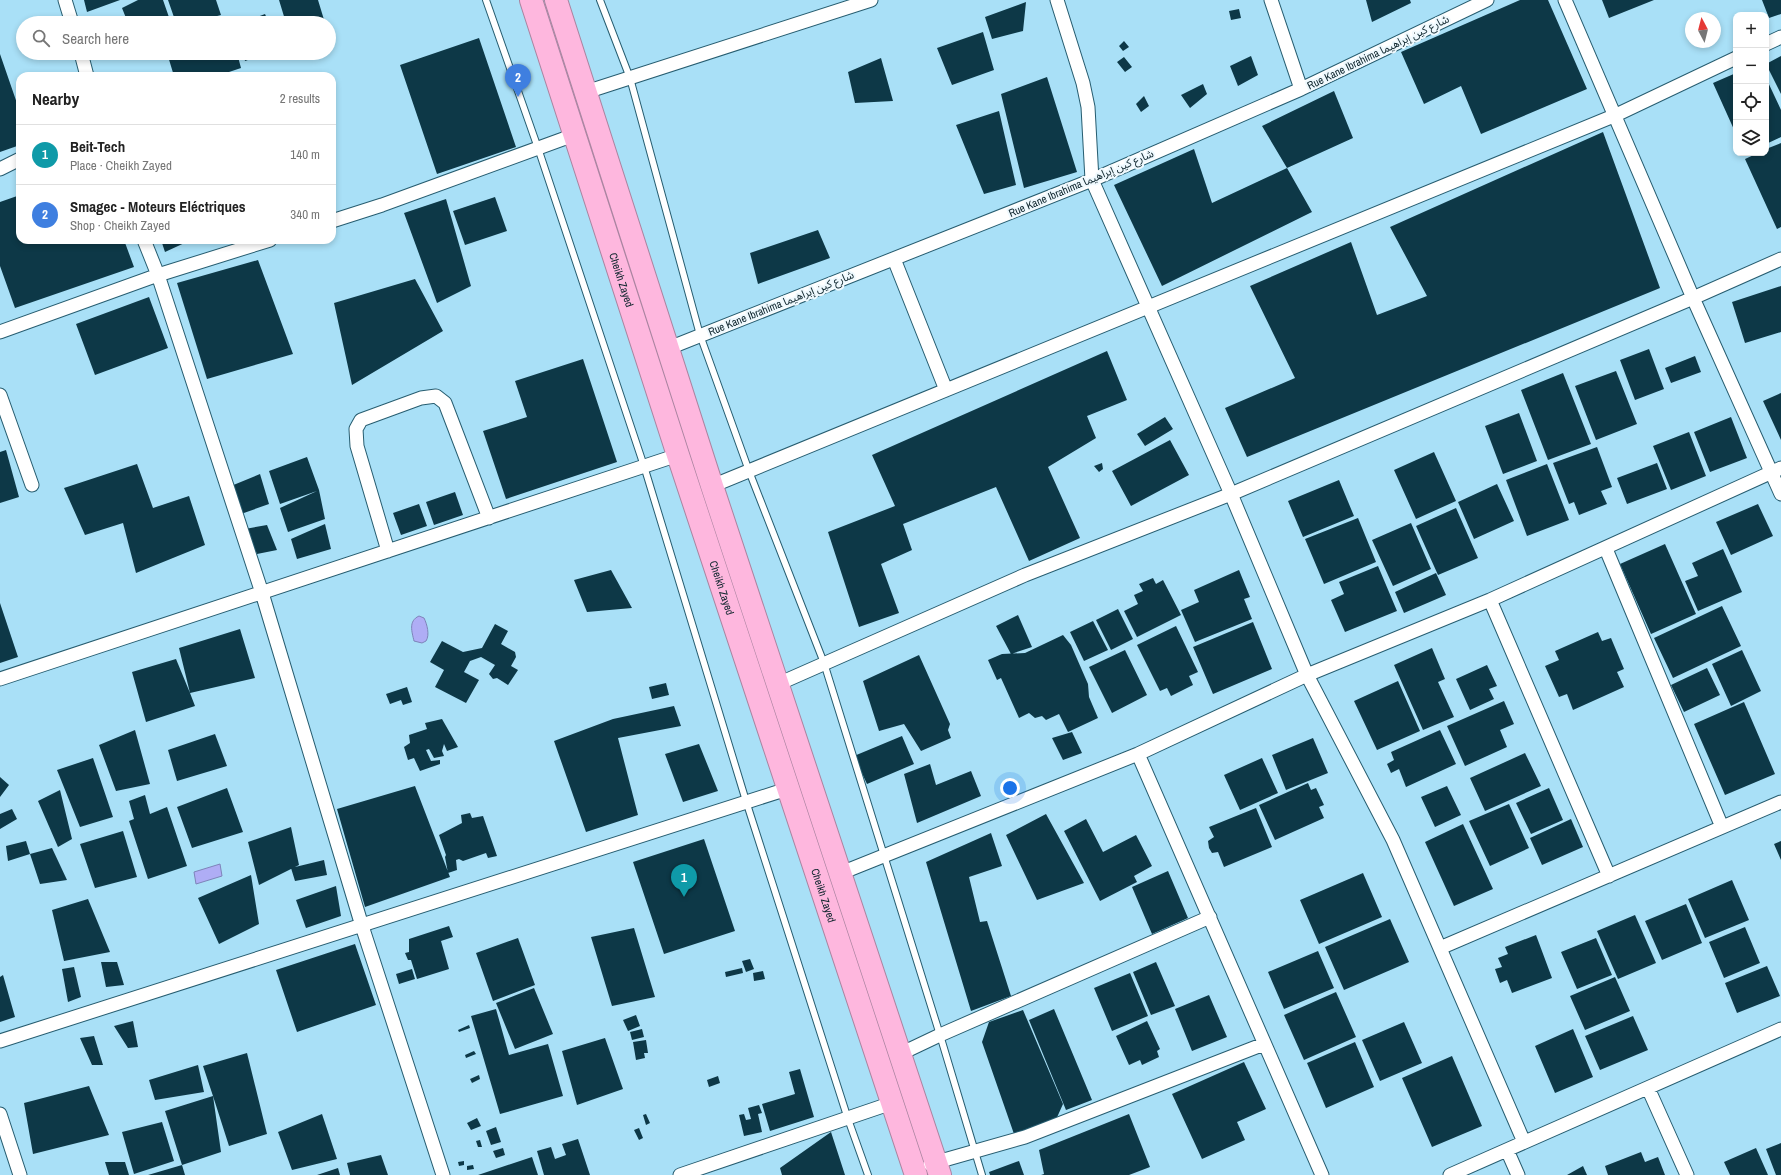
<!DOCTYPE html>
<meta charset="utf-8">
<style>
body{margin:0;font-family:"Archivo Narrow","Noto Sans Arabic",sans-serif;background:#f2f2f2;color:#222}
.controls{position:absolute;right:12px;top:12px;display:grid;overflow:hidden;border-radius:8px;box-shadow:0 2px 6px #0003}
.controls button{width:36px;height:36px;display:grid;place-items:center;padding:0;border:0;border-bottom:1px solid #e0e0e0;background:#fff;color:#222;font:20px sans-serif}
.compass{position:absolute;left:1685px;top:12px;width:36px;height:36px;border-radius:50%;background:#fff;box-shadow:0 2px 6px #0003;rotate:353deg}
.you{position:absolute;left:1010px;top:788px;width:14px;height:14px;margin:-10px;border:3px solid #fff;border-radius:50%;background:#1a73e8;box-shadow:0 0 0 6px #1a73e833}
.badge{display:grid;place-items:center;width:26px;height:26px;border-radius:50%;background:#b95620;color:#fff;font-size:13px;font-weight:700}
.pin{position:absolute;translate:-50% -33px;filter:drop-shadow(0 1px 2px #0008)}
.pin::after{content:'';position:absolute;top:21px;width:14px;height:12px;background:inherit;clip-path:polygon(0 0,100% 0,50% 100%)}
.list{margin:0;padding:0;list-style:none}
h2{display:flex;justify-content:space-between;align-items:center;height:52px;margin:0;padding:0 16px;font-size:17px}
h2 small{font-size:13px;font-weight:400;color:#767676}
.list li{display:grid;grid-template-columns:26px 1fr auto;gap:12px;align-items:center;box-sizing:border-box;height:60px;padding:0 16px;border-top:1px solid #e0e0e0}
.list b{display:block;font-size:15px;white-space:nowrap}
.list p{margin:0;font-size:13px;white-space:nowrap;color:#767676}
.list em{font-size:13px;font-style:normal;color:#767676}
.icon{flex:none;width:22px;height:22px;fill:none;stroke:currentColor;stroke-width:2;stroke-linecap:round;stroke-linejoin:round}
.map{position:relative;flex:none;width:1781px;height:1175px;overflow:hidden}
.search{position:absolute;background:#fff;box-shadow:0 2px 6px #0003;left:16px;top:16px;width:320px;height:44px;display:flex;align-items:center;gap:10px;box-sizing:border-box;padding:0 14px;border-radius:22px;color:#767676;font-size:15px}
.panel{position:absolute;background:#fff;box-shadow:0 2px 6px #0003;left:16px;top:72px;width:320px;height:172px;border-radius:12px}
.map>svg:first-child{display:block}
.water{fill:#afadf5;stroke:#7e84b9}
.building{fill:#0d3847}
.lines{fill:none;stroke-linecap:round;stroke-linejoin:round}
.lane-casing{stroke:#275d70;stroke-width:8}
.street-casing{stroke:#275d70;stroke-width:15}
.highway-casing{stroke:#aa84a0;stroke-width:24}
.lane{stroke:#fff;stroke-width:6}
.street{stroke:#fff;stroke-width:13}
.highway{stroke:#feb7de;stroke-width:22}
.labels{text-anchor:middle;stroke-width:4;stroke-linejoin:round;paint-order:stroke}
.street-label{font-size:11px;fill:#0d242c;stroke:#eff9fe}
</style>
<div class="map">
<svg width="1781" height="1175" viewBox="0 0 1781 1175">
<rect width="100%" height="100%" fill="#a9e0f7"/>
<path class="water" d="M419,616L424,618C427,624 430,635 426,641L422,643L414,641C412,632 408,621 419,616Z
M220,864L222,876L196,884L194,872Z"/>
<path class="building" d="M84,0H120L87,12Z
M138,0H163L171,23H128L122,8Z
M168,0H216L221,15L191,23H176Z
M279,0H318L325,23H286Z
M1366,0H1410L1411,3L1372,22Z
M1520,0H1548L1587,89L1481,134L1461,86L1424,104L1401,52Z
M1602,0H1654L1609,18Z
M1762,0H1781V14L1769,18Z
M1026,2L1023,31L992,39L985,17Z
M1239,9L1241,18L1231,20L1229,11Z
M265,14L269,23H242Z
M983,32L994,70L952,85L937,48Z
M479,38L516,147L437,174L400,65Z
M1124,41L1129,47L1123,51L1119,46Z
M167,53H237L241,68L217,76H174Z
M243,53H268L245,61Z
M0,54L20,112V145L0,152Z
M1251,56L1258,75L1238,86L1230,66Z
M1781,56V94L1766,64Z
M1124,57L1132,67L1125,72L1117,62Z
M881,58L893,101L855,103L848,72Z
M1736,73V134L1713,83Z
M1047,77L1077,172L1024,188L1001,94Z
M1766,78L1781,110V137L1766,144Z
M1203,84L1207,94L1190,108L1181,95Z
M1334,91L1353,138L1287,168L1262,126Z
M1144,96L1149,106L1141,112L1136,104Z
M999,111L1016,185L984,194L956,125Z
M1603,132L1660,288L1247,457L1225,408L1295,378L1250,286L1351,242L1377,315L1427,296L1390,227Z
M1781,143V227L1777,229L1745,159L1758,153H1766V149Z
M1194,149L1212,203L1287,168L1312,212L1162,286L1114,185Z
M20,195V240H124L134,267L15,308L0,266V202Z
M495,197L507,231L465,245L453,211Z
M446,199L471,286L437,303L404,213Z
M818,230L830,258L758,284L750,253Z
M161,240H191L165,252Z
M258,260L293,354L207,379L177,283Z
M415,279L443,331L352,385L334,303Z
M1781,286V332L1745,343L1732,302Z
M149,297L168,348L95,375L76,324Z
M1649,349L1664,389L1635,400L1620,360Z
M1107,351L1127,400L1087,416L1096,438L1048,467L1080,538L1029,561L996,487L903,524L912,550L881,564L899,613L859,627L828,532L895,506L872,455Z
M1695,356L1701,372L1671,383L1665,368Z
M583,359L617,462L506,499L483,431L527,417L515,381Z
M1616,371L1637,424L1596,440L1575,386Z
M1563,373L1591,444L1548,460L1521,390Z
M1781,393V440L1763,401Z
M1519,413L1537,461L1503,474L1485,426Z
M1165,417L1173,429L1145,446L1137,434Z
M1731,417L1747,458L1710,472L1694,432Z
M1689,432L1706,476L1671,490L1653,446Z
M1170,440L1189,475L1131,506L1112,471Z
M1597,447L1612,487L1601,491L1607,504L1579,515L1574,502L1569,504L1553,463Z
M6,450L19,497L0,503V452Z
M1434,452L1456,501L1416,519L1394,470Z
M307,457L319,490L325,519L288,532L280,508L317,491L280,504L269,471Z
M1102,463L1103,469L1099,472L1094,466Z
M1657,463L1667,489L1627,504L1617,478Z
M137,464L153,508L189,496L205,545L136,573L123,523L85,535L64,488Z
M1547,464L1569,520L1527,536L1506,480Z
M260,474L269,504L241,514L231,486Z
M1339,480L1354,516L1303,537L1288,501Z
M1497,484L1514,521L1474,539L1458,502Z
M455,492L463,515L434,525L426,502Z
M419,504L427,526L401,535L393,513Z
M1758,504L1773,536L1731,555L1716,522Z
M1456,508L1478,558L1438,575L1416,526Z
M1358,518L1376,562L1324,584L1305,539Z
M1411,523L1431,569L1393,586L1372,540Z
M325,524L331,549L297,559L291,539Z
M267,525L277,550L257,554L245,529Z
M1665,544L1696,614L1651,634L1620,564Z
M1723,549L1742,592L1698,611L1685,581L1698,576L1692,563Z
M1378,566L1397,611L1345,632L1331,600L1344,594L1339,582Z
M611,570L632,608L587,612L574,580Z
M1239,570L1250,597L1244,599L1252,619L1195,642L1181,610L1199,602L1194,590Z
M1436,573L1446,595L1404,613L1395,592Z
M1153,578L1156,584L1163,580L1181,615L1137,637L1124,611L1138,604L1134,595L1143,591L1139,584Z
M0,603L18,657L0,663Z
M1722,606L1741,646L1673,678L1654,638Z
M1118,609L1133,639L1111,650L1096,620Z
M1018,615L1032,647L1011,654L996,626Z
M1093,621L1108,650L1084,661L1070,632Z
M1253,622L1272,669L1213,694L1193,647Z
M495,624L508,631L501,644L515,652L516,657L511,666L518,670L508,685L497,678L493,679L489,674L495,665L481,657L470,661L464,672L479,680L466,703L435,687L444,670L430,662L442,641L463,652L482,648Z
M1176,626L1198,672L1189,676L1193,685L1171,696L1167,688L1160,691L1137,645Z
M240,629L255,678L190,693L195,706L146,722L132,672L176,659L190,693L179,648Z
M1598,632L1602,641L1611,638L1624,669L1617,672L1624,687L1573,710L1567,694L1559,697L1545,666L1559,660L1555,651Z
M1063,635L1071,645L1088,684L1089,697L1098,718L1068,732L1059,714L1046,720L1042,716L1035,718L1029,713L1019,718L1001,678L997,680L988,660L1002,654L1025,653Z
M1432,648L1445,679L1438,682L1454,717L1423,730L1394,665Z
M1125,650L1147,695L1112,713L1089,667Z
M1742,650L1761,691L1731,706L1712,664Z
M919,655L950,724L948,730L951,738L921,751L904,724L879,731L863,681Z
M1487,665L1497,686L1489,689L1494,699L1470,710L1456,679Z
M1707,668L1720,695L1684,712L1671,685Z
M1398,681L1420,731L1377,750L1354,701Z
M666,683L669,695L652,699L649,687Z
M407,687L412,702L403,705L401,700L390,704L386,694Z
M1504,701L1514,724L1500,730L1507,747L1465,766L1447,726Z
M1744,702L1775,774L1725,795L1694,724Z
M674,706L681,726L618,738L638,815L586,832L554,741L613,719Z
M442,719L458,747L447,751L444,744L442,751L444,756L434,758L429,749L426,750L431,761L440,760V764L420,771L414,758L408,760L404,747L410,743L409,735L427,729L425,723Z
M135,730L150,784L116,791L99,745Z
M1440,730L1456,764L1406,787L1399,769L1391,773L1387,764L1394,760L1391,752Z
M1072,732L1082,753L1063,760L1052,738Z
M215,734L227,766L177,781L168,750Z
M902,736L914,764L867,784L854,756Z
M1313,738L1328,773L1286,790L1272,755Z
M699,744L718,791L683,802L665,754Z
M1525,753L1541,786L1485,811L1470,778Z
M93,758L113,817L80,827L57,770Z
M1262,758L1278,793L1240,810L1224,775Z
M930,764L936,785L971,771L981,796L917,823L904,774Z
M0,777L9,785L0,797Z
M1308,783L1311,790L1316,788L1324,805L1319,807L1324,818L1275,840L1259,805Z
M415,786L450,877L365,907L337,809Z
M1447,786L1461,815L1435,827L1421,797Z
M227,788L243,832L192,848L177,807Z
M1549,788L1563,820L1531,834L1516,803Z
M60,790L72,839L58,847L38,801Z
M145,795L150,814L167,807L187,866L148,879L129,821L134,819L129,801Z
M1509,804L1529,848L1490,866L1469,821Z
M1256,808L1272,847L1224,867L1218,852L1212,853L1209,848L1208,841L1214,837L1209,827Z
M12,809L17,819L0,829V814Z
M470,813L472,818L483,816L497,856L488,858L486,853L463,861L459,859L456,860L457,870L448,873L445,857L446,855L439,835L462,823L461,815Z
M1046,814L1084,883L1037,900L1006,835Z
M1086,819L1103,852L1136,835L1152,866L1134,876L1137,882L1100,901L1064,831Z
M1571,819L1583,847L1542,865L1530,838Z
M1463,824L1493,889L1454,906L1425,842Z
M291,827L299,865L259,885L248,842Z
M123,831L137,877L95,888L80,844Z
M991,833L1002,866L969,877L980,922L987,921L1011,996L971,1011L926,862Z
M704,839L735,931L664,954L633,862Z
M26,841L30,854L8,861L6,846Z
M1781,841V860L1774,844Z
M52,848L67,880L40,884L30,854Z
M324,860L327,875L295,881L291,868Z
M1168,871L1188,918L1152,934L1132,887Z
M1363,873L1382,917L1319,944L1300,900Z
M251,875L259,924L219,944L198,898Z
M1732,880L1749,920L1705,938L1688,899Z
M336,886L341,916L306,928L296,900Z
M88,899L110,952L64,961L52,910Z
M1686,904L1702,943L1662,960L1645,921Z
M1635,915L1656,963L1618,979L1597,931Z
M1390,919L1409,962L1344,990L1325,947Z
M449,926L453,937L441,941L449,969L417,979L411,960H408L405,953L409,952V939Z
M1745,927L1760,963L1724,978L1709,942Z
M634,928L655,997L612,1006L591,937Z
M1536,935L1552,978L1512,993L1507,980L1500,983L1495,969L1502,967L1498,958L1508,954L1505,947Z
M518,938L535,985L493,1001L476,953Z
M1596,938L1612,975L1577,989L1561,952Z
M355,944L376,1005L297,1032L276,970Z
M1318,951L1334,988L1284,1009L1268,972Z
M750,959L754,969L746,972L742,961Z
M101,962H117L124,985L106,987Z
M1156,962L1175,1006L1151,1015L1133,972Z
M1767,966L1780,996L1737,1013L1725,983Z
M74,967L81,997L68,1002L62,969Z
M742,968L743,973L726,977L725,972Z
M412,969L415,979L399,984L396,974Z
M763,971L765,979L754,981L753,973Z
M1130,973L1148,1016L1112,1031L1094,988Z
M3,975L15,1017L0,1022V977Z
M1615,977L1630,1011L1585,1030L1570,996Z
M534,988L553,1034L515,1049L496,1003Z
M1336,992L1356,1037L1304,1060L1284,1015Z
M1209,995L1227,1037L1192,1051L1175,1009Z
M496,1009L509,1055L548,1044L563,1096L500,1114L471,1016Z
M1054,1009L1092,1100L1066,1110L1029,1020Z
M1023,1010L1063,1104L1054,1124L1014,1134L982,1042L989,1022Z
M636,1015L640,1026L628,1031L623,1020Z
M1633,1016L1648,1050L1600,1070L1585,1036Z
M133,1021L138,1047L128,1048L114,1026Z
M1147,1021L1160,1049L1157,1051L1159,1057L1142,1065L1140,1060L1129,1065L1116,1036Z
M1404,1022L1422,1063L1380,1081L1362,1040Z
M469,1025L470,1028L459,1032L458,1030Z
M642,1029L644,1037L632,1040L630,1032Z
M1573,1029L1593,1077L1555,1093L1535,1046Z
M94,1036L103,1065H92L80,1038Z
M605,1038L623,1089L577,1105L562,1051Z
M646,1040L648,1053H644L645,1058L636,1060L633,1042Z
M1355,1042L1374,1087L1326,1108L1307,1063Z
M474,1051L476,1054L466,1058L465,1055Z
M247,1053L267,1134L229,1146L213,1096L221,1152L182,1165L185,1175H148L182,1165L165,1111L213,1096L203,1066Z
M1452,1056L1482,1126L1432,1147L1402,1078Z
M1244,1062L1266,1109L1237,1122L1245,1140L1202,1159L1172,1094Z
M198,1065L204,1092L155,1100L149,1080Z
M800,1069L814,1117L770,1131L762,1104L795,1094L789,1072Z
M479,1075L480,1079L472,1083L470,1079Z
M718,1076L720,1083L709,1087L707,1080Z
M89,1086L109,1135L33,1154L24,1103Z
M759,1105L762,1113L758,1114L762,1132L744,1136L739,1115L744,1114L746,1120L751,1119L748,1108Z
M322,1114L337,1159L292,1170L278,1132Z
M646,1114L650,1123L646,1125L643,1115Z
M1129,1114L1150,1167L1129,1175H1041L1044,1174L1039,1150Z
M477,1118L481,1126L471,1130L467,1123Z
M162,1122L174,1161L134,1174L122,1132Z
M496,1127L501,1142L491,1145L486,1131Z
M639,1128L643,1138L639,1140L634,1130Z
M831,1132L845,1175H782L780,1168Z
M578,1139L590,1175H544L537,1151L551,1147L555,1159L566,1155L562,1144Z
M480,1140L482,1147H478L476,1141Z
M1781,1143V1175H1776L1766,1149Z
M503,1148L505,1155L496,1158L493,1151Z
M1756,1148L1768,1175H1730L1724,1162Z
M1641,1152L1645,1162L1658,1157L1665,1175H1608L1605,1166Z
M381,1155L388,1175H350L347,1163Z
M532,1157L538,1175H478Z
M464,1161V1165L459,1166L458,1162Z
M1019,1161L1024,1175H990L989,1172Z
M105,1162H125L129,1175H109Z
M473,1165L474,1169L467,1170V1166Z
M1583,1166L1587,1175H1567Z
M338,1168L340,1175H317Z"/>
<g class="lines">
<g class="lane-casing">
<path id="lane" d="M486,0L538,148L644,466L746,801L848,1119L868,1175
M600,0L630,78L700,335L749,471L824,663L940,1035L982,1175"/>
</g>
<g class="street-casing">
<path id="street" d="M65,0L72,23
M1057,0L1083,83L1088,107L1092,180L1231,494L1307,675L1393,840L1524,1142
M1271,0L1301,89
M1565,0L1693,298L1781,494
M1766,44L1781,37
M81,53L87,76
M586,92L871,0
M0,169L20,159
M332,221L382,205L574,135
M144,240L158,275L262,593L362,926L443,1175
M894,259L946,390
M0,332L158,275L270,240
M669,348L1092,180L1301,89L1487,0
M0,395L32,485
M712,486L1616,115L1736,58
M1606,549L1722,827
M388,551L357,446L356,429L361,420L421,398L436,396L445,403L489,518
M1490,600L1609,876
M0,679L678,455
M778,684L1025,575L1231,494L1693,298L1781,259
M1138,754L1322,1175
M841,873L1138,754L1307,675L1490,600L1781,468
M1440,948L1781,802
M0,1041L787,789
M900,1054L940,1035L1210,917
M1648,1088L1687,1175
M0,1114L20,1175
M1507,1150L1518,1175
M930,1164L1025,1137L1264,1044
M680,1175L892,1103
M1450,1175L1781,1029"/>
</g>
<g class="highway-casing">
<g id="highway">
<path id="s1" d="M531,0L678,455L916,1175"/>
<path d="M556,0L712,486L940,1175"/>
</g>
</g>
<use href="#lane" class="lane"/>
<use href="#street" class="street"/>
<use href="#highway" class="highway"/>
</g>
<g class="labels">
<g class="street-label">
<text transform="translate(1378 52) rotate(-26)" y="4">Rue Kane Ibrahima شارع كين إبراهيما</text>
<text transform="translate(1081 183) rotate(-23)" y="4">Rue Kane Ibrahima شارع كين إبراهيما</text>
<text dy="4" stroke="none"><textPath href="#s1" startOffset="294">Cheikh Zayed</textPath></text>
<text transform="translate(781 303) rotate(-22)" y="4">Rue Kane Ibrahima شارع كين إبراهيما</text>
<text dy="4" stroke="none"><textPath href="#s1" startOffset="618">Cheikh Zayed</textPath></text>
<text dy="4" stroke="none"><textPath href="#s1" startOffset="942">Cheikh Zayed</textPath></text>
</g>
</g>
</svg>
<div class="controls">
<button>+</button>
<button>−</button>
<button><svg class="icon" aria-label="locate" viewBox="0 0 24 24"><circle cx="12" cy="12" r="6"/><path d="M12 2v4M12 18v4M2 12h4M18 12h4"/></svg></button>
<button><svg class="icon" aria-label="layers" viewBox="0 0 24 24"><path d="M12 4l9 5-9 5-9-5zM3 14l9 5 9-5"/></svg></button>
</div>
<svg class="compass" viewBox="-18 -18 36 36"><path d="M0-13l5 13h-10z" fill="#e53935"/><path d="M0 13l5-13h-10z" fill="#767676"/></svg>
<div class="you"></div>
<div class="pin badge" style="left:684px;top:897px;background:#0f9aa8">1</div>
<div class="pin badge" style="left:518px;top:97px;background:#3f7fe0">2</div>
<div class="search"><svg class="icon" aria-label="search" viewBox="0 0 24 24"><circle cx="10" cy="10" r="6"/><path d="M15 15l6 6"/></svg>Search here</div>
<section class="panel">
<h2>Nearby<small>2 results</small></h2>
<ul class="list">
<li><span class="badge" style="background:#0f9aa8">1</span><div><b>Beit-Tech</b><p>Place · Cheikh Zayed</p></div><em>140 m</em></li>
<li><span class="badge" style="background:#3f7fe0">2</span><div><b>Smagec - Moteurs Eléctriques</b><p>Shop · Cheikh Zayed</p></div><em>340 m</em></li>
</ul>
</section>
</div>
